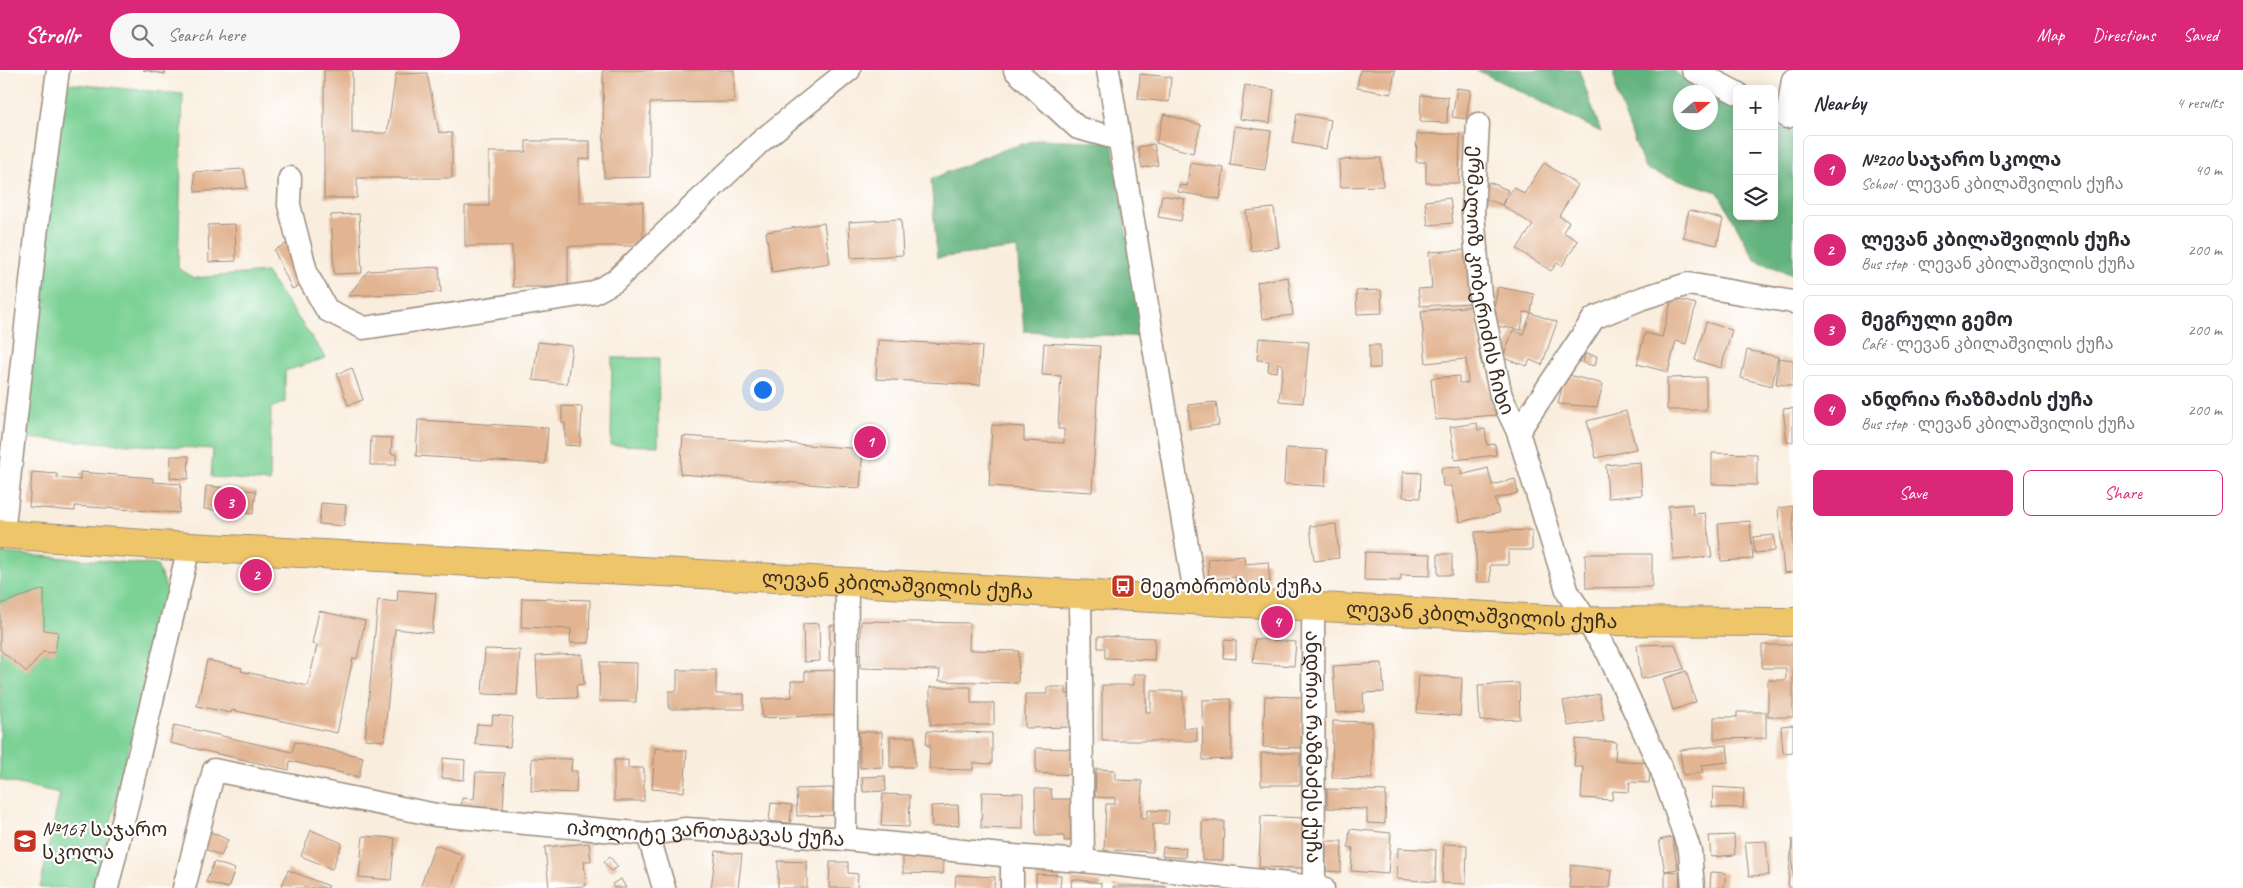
<!DOCTYPE html>
<meta charset="utf-8">
<style>
body{margin:0;font-family:Caveat,"Noto Sans Georgian",sans-serif;background:#f7f7f7;color:#2b2b33}
.controls{position:absolute;right:15px;top:15px;display:grid;overflow:hidden;border-radius:8px;box-shadow:0 2px 12px #0003}
.controls button{width:45px;height:45px;display:grid;place-items:center;padding:0;border:0;border-bottom:1px solid #e1e1e2;background:#fff;color:#2b2b33;font:25px sans-serif}
.compass{position:absolute;left:1673px;top:15px;width:45px;height:45px;border-radius:50%;background:#fff;box-shadow:0 2px 12px #0003;rotate:70deg}
.you{position:absolute;left:762px;top:319px;width:18px;height:18px;margin:-12px;border:4px solid #fff;border-radius:50%;background:#1a73e8;box-shadow:0 0 0 8px #1a73e833}
.badge{display:grid;place-items:center;width:32px;height:32px;border-radius:50%;background:#db2777;color:#fff;font-size:16px;font-weight:700}
.pin{position:absolute;translate:-50% -50%;border:2px solid #fff;box-shadow:0 1px 5px #0006}
.list{margin:0;padding:0;list-style:none}
h2{display:flex;justify-content:space-between;align-items:center;height:65px;margin:0;padding:0 20px;font-size:21px}
h2 small{font-size:16px;font-weight:400;color:#7c7c81}
.list li{display:grid;grid-template-columns:32px 1fr auto;gap:15px;align-items:center;box-sizing:border-box;height:70px;margin:0 10px 10px;padding:0 10px;border:1px solid #e1e1e2;border-radius:8px}
.list b{display:block;font-size:19px;white-space:nowrap}
.list p{margin:0;font-size:16px;white-space:nowrap;color:#7c7c81}
.list em{font-size:16px;font-style:normal;color:#7c7c81}
.actions{display:flex;gap:10px;padding:15px 20px}
.actions a{flex:1;padding:11px 0;border:1px solid #db2777;border-radius:8px;text-align:center;font-size:18px;color:#db2777}
.actions .main{background:#db2777;color:#fff}
.icon{flex:none;width:28px;height:28px;fill:none;stroke:currentColor;stroke-width:2;stroke-linecap:round;stroke-linejoin:round}
.map{position:relative;flex:none;width:1793px;height:818px;overflow:hidden}
header{display:flex;align-items:center;gap:30px;box-sizing:border-box;height:70px;padding:0 25px;background:#db2777;color:#fff}
header strong{font-size:24px}
nav{display:flex;gap:28px;margin-inline-start:auto;font-size:18px}
.search{width:350px;height:45px;background:#f7f7f7;display:flex;align-items:center;gap:12px;box-sizing:border-box;padding:0 18px;border-radius:28px;color:#7c7c81;font-size:19px}
main{display:flex}
aside{flex:1;background:#fff}
.map>svg:first-child{display:block}
.green{fill:#7bd195;stroke:#5b7e5a}
.forest{fill:#64b37e;stroke:#506e4e}
.building{fill:#e2b491}
.lines{fill:none;stroke-linecap:round;stroke-linejoin:round}
.minor-casing{stroke:#9a8c7e;stroke-width:25}
.major-casing{stroke:#9a8c7e;stroke-width:30}
.minor{stroke:#fff;stroke-width:22}
.major{stroke:#eec569;stroke-width:28}
.labels{text-anchor:middle;stroke-width:4.5;stroke-linejoin:round;paint-order:stroke}
.street-label{font-size:20px;fill:#3b2a1e;stroke:#fff}
.poi-label{font-size:20px;fill:#3b2a1e;stroke:#fff;text-anchor:start}
</style>
<header>
<strong>Strollr</strong>
<div class="search"><svg class="icon" aria-label="search" viewBox="0 0 24 24"><circle cx="10" cy="10" r="6"/><path d="M15 15l6 6"/></svg>Search here</div>
<nav><a>Map</a><a>Directions</a><a>Saved</a></nav>
</header>
<main>
<div class="map">
<svg width="1793" height="818" viewBox="0 0 1793 818">
<rect width="100%" height="100%" fill="#fff"/>
<filter id="ink" filterUnits="userSpaceOnUse"><feTurbulence type="fractalNoise" baseFrequency=".02" numOctaves="2"/><feDisplacementMap in="SourceGraphic" scale="10" xChannelSelector="R" yChannelSelector="G"/><feConvolveMatrix kernelMatrix="1 2 1 2 8 2 1 2 1" color-interpolation-filters="sRGB"/></filter>
<filter id="wash" filterUnits="userSpaceOnUse"><feTurbulence type="fractalNoise" baseFrequency=".0096" numOctaves="4" result="noise"/><feDisplacementMap in="SourceGraphic" scale="20" xChannelSelector="R" yChannelSelector="G"/><feGaussianBlur stdDeviation="1.12" result="paint"/><feColorMatrix in="noise" values="0 0 0 0 0 0 0 0 0 0 0 0 0 0 0 0 0 1.4 0 .05"/><feComposite in="paint" operator="in"/></filter>
<g filter="url(#wash)">
<rect width="100%" height="100%" fill="#f9eddd"/>
<path class="green" d="M64,13L183,24L178,198L194,208L266,202L326,288L285,301V332L271,338L270,412L211,407L213,379L23,368Z
M612,288H659L658,376L611,375Z
M0,483L157,495L167,520L95,818H40L60,723L0,710Z"/>
<path class="forest" d="M1477,0H1579L1601,62Z
M1614,0H1673L1703,22H1680V52H1710L1711,28L1737,40V146H1774V55L1793,62V205L1755,190L1718,122L1645,99L1617,25Z
M1040,69L1112,72L1143,267L1024,261L1017,178L937,188L931,109L1002,80Z"/>
<g id="blocks">
<path class="building" d="M143,0H165V4Z
M324,0H352V63H387L396,4L427,3L439,62L452,63V108H357V128H324Z
M603,0H734V32L650,33V107L604,108Z
M1360,0H1395L1391,24L1357,18Z
M1140,4L1171,7L1169,32L1138,29Z
M1245,15L1274,20L1270,53L1240,49Z
M1457,18L1471,20L1466,49L1452,47Z
M1421,25L1448,27L1447,53L1420,52Z
M1164,44L1201,55L1193,83L1156,73Z
M1297,44L1331,50L1326,79L1292,73Z
M1235,56L1271,61L1265,100L1230,95Z
M1417,64H1460L1459,113H1426V92H1416Z
M526,71H590V89H579V132H643V176H568V217H513L512,176H465V136H489V82H526Z
M1154,74L1158,95L1142,98L1138,77Z
M1381,88L1383,116L1340,117L1339,90Z
M1190,93L1224,98L1220,129L1178,122L1179,115L1187,116Z
M1544,93L1578,115L1559,146L1569,152L1563,162L1578,171L1562,196L1557,193L1551,201L1517,179L1533,155L1502,135L1514,117L1524,124Z
M244,99L247,118L195,122L194,102Z
M1489,112L1508,120L1502,135L1483,128Z
M1162,125L1185,129L1181,151L1158,147Z
M1450,128L1453,153L1428,155L1425,131Z
M1274,138L1279,177L1251,181L1246,141Z
M1689,140L1723,149L1717,175L1683,167Z
M359,144L362,203L334,204L331,145Z
M901,149L903,185L851,188L849,152Z
M824,153L830,193L772,202L766,162Z
M235,154L236,191L209,192L208,155Z
M286,174L304,213L292,219L274,180Z
M1468,180L1471,233L1420,236L1418,219L1432,218L1429,182Z
M439,197L441,222L348,226L368,201Z
M1288,207L1293,245L1262,249L1257,212Z
M1498,217L1534,224L1531,243L1524,242L1521,260L1491,255Z
M1381,220L1382,243L1357,244L1356,221Z
M1672,228L1696,234L1686,274L1676,271L1668,302L1637,294L1645,263L1662,267Z
M1475,236L1480,288L1496,345L1435,350L1431,308L1459,306V313H1468L1466,289L1426,293L1421,241Z
M1531,243L1557,252L1542,295L1530,290L1527,296L1503,288L1513,260L1523,264Z
M1706,252L1732,260L1721,298L1695,290Z
M1259,268L1309,272L1303,333L1279,331L1283,294L1278,293L1277,302L1268,301L1269,291L1257,290Z
M878,270L982,276L980,315L876,309Z
M538,272L572,276L567,314L533,310Z
M1044,273L1100,276L1092,422L989,416L992,355L1024,357V371L1064,373V359H1058L1061,306L1042,305Z
M1369,275H1380V298H1369Z
M1747,280L1778,287L1772,316L1741,308Z
M1585,284L1597,286L1595,296L1583,293Z
M1779,288L1793,290V316L1776,314Z
M352,298L363,330L348,335L337,304Z
M1565,304L1603,314L1597,337L1558,334Z
M1706,307V340H1667V308Z
M1216,332L1219,355L1190,359L1188,335Z
M562,336L582,337L580,376L565,375V353H562Z
M1793,338V372H1787L1783,339Z
M1626,341L1636,379L1596,388L1587,351Z
M418,350L548,358L545,394L416,386Z
M1477,353L1478,360L1485,359L1487,375L1495,374L1496,385L1455,390L1450,357Z
M683,366L863,379L860,418L680,404Z
M371,367L392,368L391,384H396V395H370Z
M1286,378L1327,380L1325,416L1284,414Z
M1712,383L1757,384V415L1712,414Z
M171,386H189L188,409L170,408Z
M1640,392L1642,425L1608,428L1606,395Z
M1461,397V405L1488,398L1492,415L1515,409L1518,423L1495,429L1499,443L1460,452L1451,416H1443L1441,398Z
M32,402L57,404V408L80,410V402L153,408V412L181,414L179,443L75,436V441L29,437Z
M1403,402L1421,403L1420,428L1403,427Z
M206,416L256,421L253,444L204,439Z
M321,433L346,435L344,456L319,454Z
M1692,434L1693,444L1705,443L1712,487L1673,490L1668,436Z
M1793,436V502L1784,503L1778,438Z
M1750,451L1753,489L1721,491L1718,454Z
M1336,454L1339,488L1314,491L1310,456Z
M1532,460V480H1508V495H1490L1491,512H1477L1475,462Z
M1774,465L1775,481L1755,483L1753,467Z
M1365,482L1431,484L1430,506L1401,505L1400,511L1364,510Z
M1438,484H1452V505H1438Z
M1585,484H1652V517L1586,518Z
M1244,486L1245,494L1268,492L1270,512L1236,514V507L1209,509L1208,489Z
M44,519V560L58,562L55,583L43,582L27,602L0,580V534Z
M398,520L436,523L432,563L395,559L384,671L365,669L378,530L397,532Z
M522,528L590,530L589,573H570L571,559L521,557Z
M319,541L365,551L357,589L353,588L337,663L232,640L231,643L197,636L207,590L242,598L241,601L308,616L317,575L312,574Z
M861,551L970,553L969,580L1019,581L1018,613L939,611L940,600L860,598Z
M819,553L820,591L804,592L803,554Z
M830,555L841,556L840,591H829Z
M1098,566L1155,568L1154,590L1105,588V578H1098Z
M1255,569L1296,572L1294,596L1253,593Z
M1224,570L1236,571V589L1223,588Z
M1675,574L1684,599L1641,609L1637,575Z
M1762,575H1793V647H1768V610H1786V598H1762Z
M485,579L520,580L517,625L482,624Z
M582,584L584,614L576,615L577,628L538,629L536,586Z
M600,592L637,593L636,632L599,631Z
M1382,593L1384,622L1363,623L1364,641L1336,643L1333,596Z
M677,600H716V624H744V639H669V621H677Z
M838,600L839,645L762,648V629L792,627L791,611H805V601Z
M1686,601L1696,632L1673,640L1663,609Z
M1134,604H1146V642H1151V621H1183V658H1197V671H1102V615H1134Z
M1419,605L1462,608L1460,646L1417,643Z
M1519,613L1520,649L1480,651L1478,615Z
M930,617H971V633H994V655H930Z
M1047,617H1066V624H1076L1077,657L1025,658V624H1047Z
M1599,624L1604,650L1568,656L1563,631Z
M1265,626L1302,627L1301,678L1263,677Z
M1231,629L1232,689L1203,690L1202,630Z
M1737,642H1766V668L1714,669V647H1737Z
M493,645L513,647L510,677L475,674L477,654L492,655Z
M1333,651L1372,652V709L1332,708Z
M174,655L292,682L295,672L363,687L359,707L290,691L289,700L170,673Z
M1793,655V682L1783,683L1781,656Z
M927,661L992,663V694L973,693V700L929,699L930,675H926Z
M859,662H882L883,697L860,698Z
M890,667H915V697H890Z
M1576,669L1616,672L1615,690L1651,693L1649,713L1630,712L1629,722L1613,721L1612,730L1581,728L1583,697H1574Z
M1727,675L1729,692L1701,695L1703,703L1683,705L1680,680Z
M655,678L687,681L684,722L652,719Z
M1036,678L1072,679V705L1036,703Z
M1261,683H1300V715H1261Z
M443,688L465,690L464,710L442,708Z
M532,688L572,689L571,701H577L576,723L531,721Z
M614,690H628V698H644V731H614Z
M1096,699L1115,700V710L1142,711L1141,748H1147L1148,740L1169,741L1168,754H1153V782L1104,780L1106,734H1115V728L1095,727Z
M476,702L505,703L503,739L461,736L462,728L474,729Z
M885,706L886,721L863,722L862,707Z
M1713,717L1744,719L1743,738L1712,737Z
M833,718V745L797,746L796,719Z
M1035,719H1051L1052,729H1075L1076,770L1064,771V766H1036Z
M1327,719L1386,721L1385,754L1367,753V739L1327,738Z
M982,722L1023,723V759L981,758Z
M883,724L910,725L909,757L881,756Z
M771,733L792,735L790,753L769,751Z
M958,735L959,755L932,757L931,736Z
M1261,746L1304,748L1302,798L1259,797Z
M1202,751H1224L1223,790H1202Z
M1350,759L1391,763L1388,804L1351,801L1353,778L1348,777Z
M311,760L342,773L332,799L301,786Z
M209,761L228,770L221,786L201,777Z
M1734,765L1735,785L1711,787L1709,766Z
M363,766L395,768L391,810L359,807Z
M1672,767L1678,799L1665,801L1680,802L1679,818H1665V801L1659,770Z
M1792,769L1793,818H1788Z
M1326,771H1342L1341,802L1326,801Z
M1766,771L1769,805L1749,806L1745,772Z
M589,773L591,791H584L586,816L549,818L545,777Z
M1444,774L1467,775L1466,814L1442,813Z
M435,775L463,785L451,818H420Z
M1163,777L1186,778L1185,788L1162,786Z
M1398,778L1436,780L1435,812L1397,809Z
M716,781L742,784L738,818H711Z
M903,785L943,786V804L903,803Z
M610,787L618,797L611,801L604,792Z
M778,791L807,792V818H778Z
M214,792L235,799L228,818L206,812Z
M830,792H848V803L858,804L857,818H829Z
M1571,795L1612,800L1610,818H1569Z
M288,800L329,816L328,818H281Z
M1711,802L1726,803L1724,818H1710Z
M1036,804L1061,805L1060,818H1036Z
M956,805L995,807L994,818H955Z
M621,809L626,818H614L612,814Z
M1072,809L1101,813V818H1071Z
M1113,816H1166V818H1113Z"/>
</g>
</g>
<g filter="url(#ink)">
<use href="#blocks" fill-opacity="0" stroke="#9a8c7e" stroke-width="1"/>
<g class="lines">
<g class="minor-casing">
<g id="minor">
<path d="M1015,0L1078,58L1119,69"/>
<path d="M1108,0L1196,530"/>
<path d="M1693,0L1737,23"/>
<path d="M1787,47L1793,10"/>
<path id="s1" d="M1478,54L1473,143L1480,226L1501,326L1518,362"/>
<path d="M290,108L289,135L307,205L327,240L364,258L593,223L615,211L760,72L849,0"/>
<path d="M3,464L38,148L58,0"/>
<path d="M1080,524L1083,791"/>
<path id="s2" d="M1313,536L1314,818"/>
<path d="M648,764L664,818"/>
<path d="M845,769L847,512"/>
<path d="M107,818L189,477"/>
<path id="s3" d="M184,818L214,700L436,745L648,764L686,759L845,769L1012,786L1083,791L1323,818"/>
<path d="M1012,818V786"/>
<path d="M1693,818L1690,781L1662,701L1608,583L1568,523L1518,362L1594,248L1643,228L1688,214L1793,232"/>
</g>
</g>
<g class="major-casing">
<g id="major">
<path id="s4" d="M0,464L189,477L1585,551L1793,552"/>
</g>
</g>
<use href="#minor" class="minor"/>
<use href="#major" class="major"/>
</g>
</g>
<defs>
<g id="bus-square" transform="scale(1.25)"><rect x="-9" y="-9" width="18" height="18" rx="4" fill="#c8321e" stroke="#fff"/><path d="M-5-6H5V4H4V6H2V4H-2V6H-4V4H-5ZM-3.5-4V0h7V-4ZM-3.5 1.2v1.5H-2V1.2ZM2 1.2v1.5H3.5V1.2Z" fill="#fff"/></g>
<g id="school-square" transform="scale(1.25)"><rect x="-9" y="-9" width="18" height="18" rx="4" fill="#c8321e" stroke="#fff"/><path d="M0-5L7-2L0 1L-7-2ZM-4 1L0 2.5L4 1V4Q0 6-4 4Z" fill="#fff"/></g>
</defs>
<g fill-rule="evenodd">
<use href="#bus-square" x="1123" y="516"/>
<use href="#school-square" x="25" y="771"/>
</g>
<g class="labels">
<g class="street-label">
<text dy="7" stroke="none"><textPath href="#s1" startOffset="158">ერმალოზ კობერიძის ჩიხი</textPath></text>
<text dy="7" stroke="none"><textPath href="#s4" startOffset="899">ლევან კბილაშვილის ქუჩა</textPath></text>
<text dy="7" stroke="none"><textPath href="#s4" startOffset="1484">ლევან კბილაშვილის ქუჩა</textPath></text>
<text dy="7" stroke="none"><textPath href="#s2" startOffset="141">ანდრია რაზმაძეს ქუჩა</textPath></text>
<text dy="7" stroke="none"><textPath href="#s3" startOffset="619">იპოლიტე ვართაგავას ქუჩა</textPath></text>
</g>
<g class="poi-label">
<text x="1140" y="523">მეგობრობის ქუჩა</text>
<text x="42" y="766">№167 საჯარო<tspan x="42" dy="23">სკოლა</tspan></text>
</g>
</g>
</svg>
<div class="controls">
<button>+</button>
<button>−</button>
<button><svg class="icon" aria-label="layers" viewBox="0 0 24 24"><path d="M12 4l9 5-9 5-9-5zM3 14l9 5 9-5"/></svg></button>
</div>
<svg class="compass" viewBox="-18 -18 36 36"><path d="M0-13l5 13h-10z" fill="#e53935"/><path d="M0 13l5-13h-10z" fill="#7c7c81"/></svg>
<div class="you"></div>
<div class="pin badge" style="left:870px;top:372px">1</div>
<div class="pin badge" style="left:256px;top:505px">2</div>
<div class="pin badge" style="left:230px;top:433px">3</div>
<div class="pin badge" style="left:1277px;top:552px">4</div>
</div>
<aside>
<h2>Nearby<small>4 results</small></h2>
<ul class="list">
<li><span class="badge">1</span><div><b>№200 საჯარო სკოლა</b><p>School · ლევან კბილაშვილის ქუჩა</p></div><em>40 m</em></li>
<li><span class="badge">2</span><div><b>ლევან კბილაშვილის ქუჩა</b><p>Bus stop · ლევან კბილაშვილის ქუჩა</p></div><em>200 m</em></li>
<li><span class="badge">3</span><div><b>მეგრული გემო</b><p>Café · ლევან კბილაშვილის ქუჩა</p></div><em>200 m</em></li>
<li><span class="badge">4</span><div><b>ანდრია რაზმაძის ქუჩა</b><p>Bus stop · ლევან კბილაშვილის ქუჩა</p></div><em>200 m</em></li>
</ul>
<div class="actions"><a class="main">Save</a><a>Share</a></div>
</aside>
</main>
